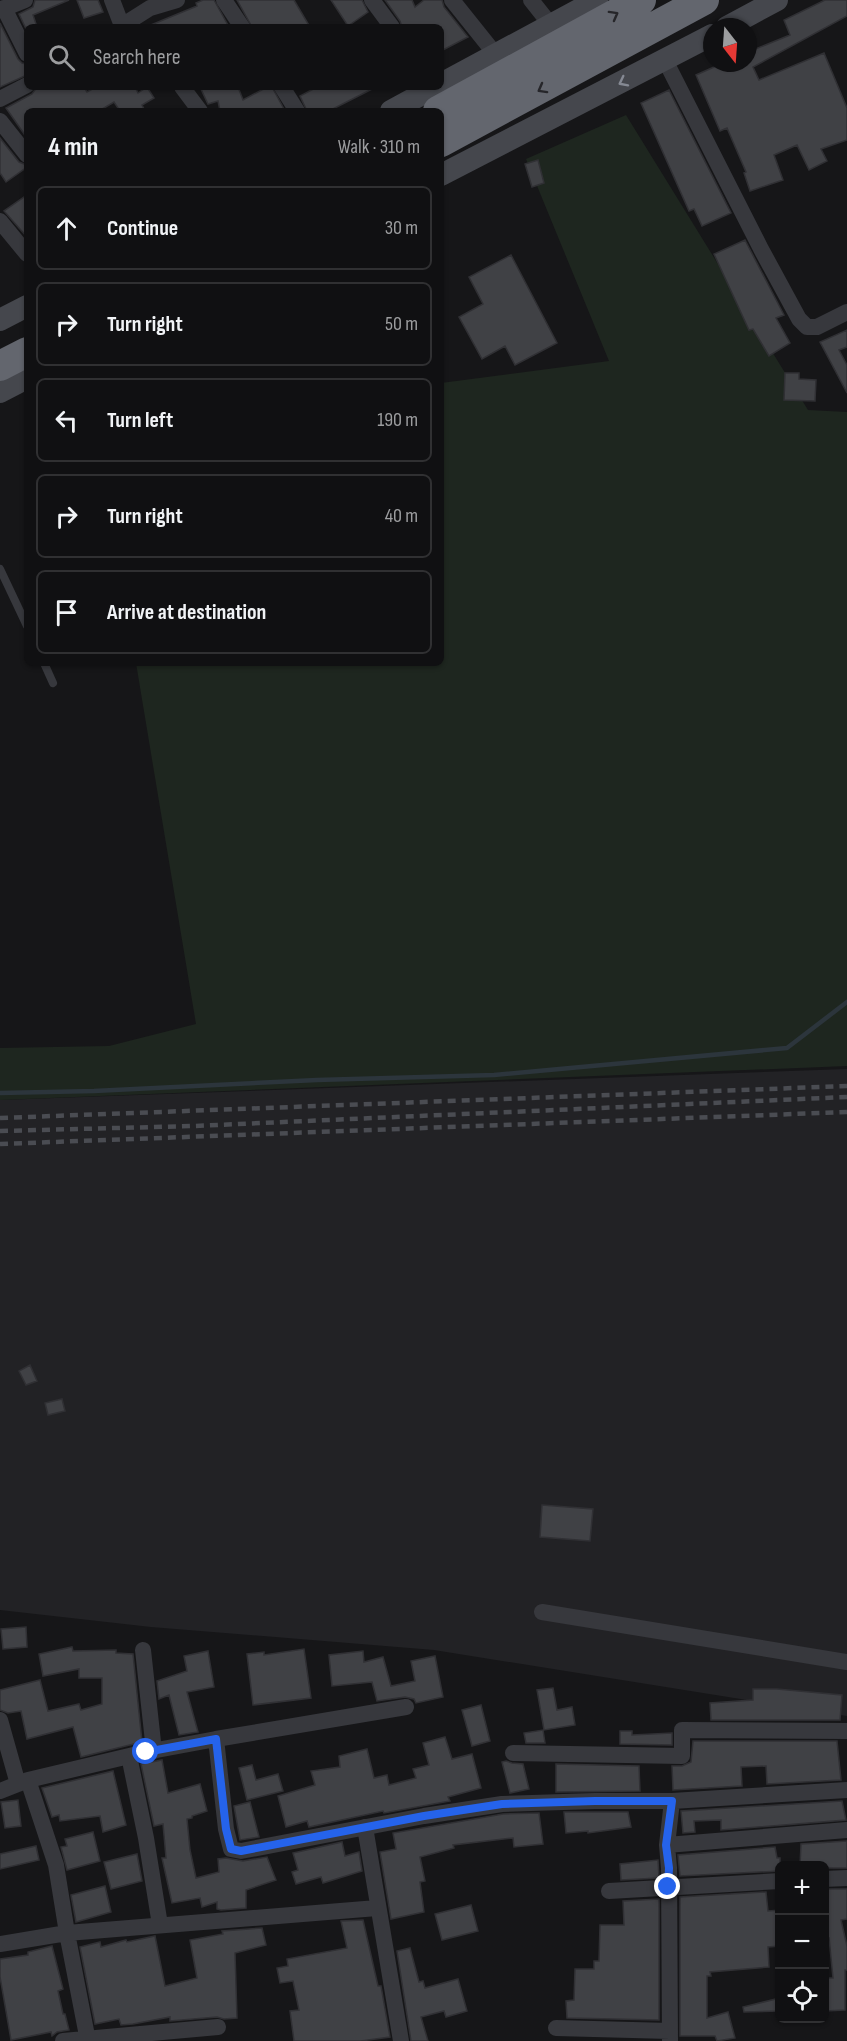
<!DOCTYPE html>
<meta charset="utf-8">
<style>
body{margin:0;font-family:"Sofia Sans Condensed",sans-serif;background:#19191b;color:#f1f3f6}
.controls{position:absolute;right:18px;bottom:18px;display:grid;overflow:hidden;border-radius:9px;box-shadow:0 2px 4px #0004}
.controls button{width:54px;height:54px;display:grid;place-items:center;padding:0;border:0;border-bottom:2px solid #303032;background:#101012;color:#f1f3f6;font:30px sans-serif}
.compass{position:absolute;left:703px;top:18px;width:54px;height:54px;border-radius:50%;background:#101012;box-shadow:0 2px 4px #0004;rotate:163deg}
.stop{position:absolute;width:18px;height:18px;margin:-14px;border:4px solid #2563eb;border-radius:50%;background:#fff}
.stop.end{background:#2563eb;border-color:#fff;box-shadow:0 2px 6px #0008}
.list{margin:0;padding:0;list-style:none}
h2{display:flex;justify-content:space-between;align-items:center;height:78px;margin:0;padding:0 24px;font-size:26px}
h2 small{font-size:20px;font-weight:400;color:#9c9d9f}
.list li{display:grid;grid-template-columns:39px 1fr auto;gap:18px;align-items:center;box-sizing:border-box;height:84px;margin:0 12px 12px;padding:0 12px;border:2px solid #303032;border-radius:9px}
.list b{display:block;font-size:22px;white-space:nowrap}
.list em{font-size:20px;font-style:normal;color:#9c9d9f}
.icon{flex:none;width:33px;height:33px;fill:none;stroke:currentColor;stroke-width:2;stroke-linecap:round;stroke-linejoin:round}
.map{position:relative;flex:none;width:847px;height:2041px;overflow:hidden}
.search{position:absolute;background:#101012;box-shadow:0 2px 4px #0004;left:24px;top:24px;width:420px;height:66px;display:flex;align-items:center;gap:15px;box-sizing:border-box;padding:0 21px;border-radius:9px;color:#9c9d9f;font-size:22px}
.panel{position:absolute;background:#101012;box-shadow:0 2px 4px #0004;left:24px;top:108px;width:420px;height:558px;border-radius:9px}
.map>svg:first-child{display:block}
.built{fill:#222225}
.green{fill:#1e261f}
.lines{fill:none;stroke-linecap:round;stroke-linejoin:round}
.stream{stroke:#2c353c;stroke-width:4.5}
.building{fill:#404145;stroke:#303034;stroke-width:1.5}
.lane{stroke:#37383d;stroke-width:8}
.street{stroke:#37383d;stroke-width:16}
.secondary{stroke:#45474d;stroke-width:22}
.highway{stroke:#63666e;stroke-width:30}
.rail{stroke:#4a4c52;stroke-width:4.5;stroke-dasharray:8 6;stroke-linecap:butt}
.oneway{stroke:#26262a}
.oneway2{stroke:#858993}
.route{stroke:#2563eb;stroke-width:8}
</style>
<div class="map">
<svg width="847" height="2041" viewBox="0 0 847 2041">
<rect width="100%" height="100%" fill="#161618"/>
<path class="built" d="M847,1069V1716L434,1650L151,1627L0,1610V1100Z"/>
<path class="green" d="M626,115L808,410L847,412V1066L0,1100V1048L109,1046L196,1024L136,663H441V383L609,361L526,159Z"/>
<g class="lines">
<path class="stream" d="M0,1093L94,1091L317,1080L494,1075L787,1048L847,1002"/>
</g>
<path class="building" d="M35,0H69L33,15L37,27H27V31L19,14L33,7Z
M77,0H98L103,12L84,18Z
M203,0H214L229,27H146L197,6L196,3Z
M237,0H294L310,27H252Z
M331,0H362L368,12L348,26Z
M385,0H412L415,7L424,0H442L444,7L468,37L441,51V27H402L400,21Z
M825,0H847V16L753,67L759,80L824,53L847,108V140L821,149L827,161L809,170L797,145L774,155L783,180L750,191L744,173L746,172L727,128L720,131L696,75L723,63H748V52L790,35L784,20Z
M0,23L18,59L22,63L27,64V75L0,87Z
M37,87H84L87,92L96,87H135L138,93L147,87L154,98L142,105L145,111H120L114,102L99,111H27V138L6,108L32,94Z
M200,87H238L243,100L267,87H272L285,111H220L218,101L208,104Z
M317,87H376L329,111H307L300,96Z
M669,90L731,213L702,226L694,209L689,211L641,103Z
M0,138L19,162L27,165V167L6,182L0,173Z
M538,160L544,183L532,187L525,164Z
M27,195V237L4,211Z
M745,240L784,315L776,318L790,343L769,356L753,329L749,330L714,254Z
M511,255L557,343L515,365L505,346L482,359L459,317L483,304L469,277Z
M847,330V347L839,350L847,365V393L820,342Z
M785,373H799V379L816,380L815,401L784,400Z
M30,1365L37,1381L26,1385L19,1371Z
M62,1399L65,1411L48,1415L45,1403Z
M542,1505L593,1509L590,1541L540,1537Z
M26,1627L27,1647L3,1649L1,1629Z
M72,1647L73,1651L116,1650V1653L133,1654L142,1742L81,1757L73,1727L27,1739L21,1711L8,1713L0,1710V1690L40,1680L48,1711L79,1704L81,1710L102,1704V1678H79V1669L43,1676L39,1654Z
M304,1649L311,1698L253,1705L247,1654L264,1652V1655Z
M208,1651L214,1687L187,1692L198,1732L179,1735L169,1695L159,1699L157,1681L187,1671L184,1656Z
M363,1651L364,1662L383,1657L391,1686L415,1681L411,1661L435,1656L443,1697L416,1703L414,1699L405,1697L377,1701L372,1682L332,1686L329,1655Z
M553,1688L557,1710L572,1707L575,1725L544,1730L537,1690Z
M753,1689H777L842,1695L840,1720H711L710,1703L753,1700Z
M481,1705L490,1741L472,1746L462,1710Z
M543,1730L545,1743H526L524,1733Z
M620,1731H632V1735L672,1733V1745L620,1744Z
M445,1737L452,1759L472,1754L481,1788L448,1797L450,1801L384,1813L383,1811L309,1827L307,1821L286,1827L278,1796L315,1785L311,1771L340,1767L339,1756L367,1749L374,1778L387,1775L389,1785L416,1778L413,1769L429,1765L423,1743Z
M693,1741H837L841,1780L767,1784L766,1766L741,1767L742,1786L673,1790L672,1766H682L691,1762Z
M162,1760L168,1793L200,1784L207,1811L192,1816V1818L187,1819L190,1850L196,1878L219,1872L218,1859L226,1858L243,1861L267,1857L276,1880L246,1890V1908L221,1910L217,1909V1902L202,1907L200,1898L172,1903L162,1858H166L163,1824L154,1826L141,1764Z
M506,1761L512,1763L523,1764L529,1789L510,1793L502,1762Z
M556,1764L639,1766L640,1791L556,1792Z
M252,1765L256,1780L278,1774L283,1791L247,1800L239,1768Z
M113,1771L126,1825L103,1832L100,1816L60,1821L59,1815L52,1817L42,1788Z
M18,1800L21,1826L5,1828L1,1802Z
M842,1801L846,1820L721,1830V1820L694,1821L695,1832L683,1833L681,1811Z
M250,1802L259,1837L240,1840L234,1806Z
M564,1812H628L631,1827L588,1833V1831L566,1833Z
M539,1813L543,1844L514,1847L513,1838L453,1845L454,1848L420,1857L425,1881L420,1882L424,1912L391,1919L380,1852L396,1849L393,1833L503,1814Z
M93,1832L100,1861L67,1870L61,1847L67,1846L65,1839Z
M847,1841V1868H825V1866H800L801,1844Z
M342,1842L345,1856L359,1852L362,1871L323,1883L321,1877L296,1884L292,1872L298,1870L293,1853Z
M36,1846L39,1860L0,1869V1854Z
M775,1847L777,1858H780V1871L680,1876L678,1855Z
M137,1854L142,1881L111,1889L104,1862Z
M658,1860L659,1878L621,1880L620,1864Z
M105,1886L111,1912L76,1922L71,1895Z
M825,1889H847V1919L841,1920L847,1946V1970H845V2010L825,2011V1978H833L829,1938L825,1939Z
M766,1892L768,1911L780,1910V1946L768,1947L769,1967L710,1972L711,1976H707V2018L728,2012L735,2038L717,2041L715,2036H680V1897Z
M659,1899V2020L567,2018L566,2001L574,2000L575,1969H594V1961H599L600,1925H624L623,1901Z
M471,1905L478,1931L442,1940L435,1914Z
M363,1920L378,1986H381L390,2037L361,2041H294L290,2011L299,2010L293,1981L280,1983L277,1968L288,1966L287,1959L347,1948L341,1921Z
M262,1928L266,1945L235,1953L237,2018L224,2019L217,2017L170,2021V2017L133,2024L121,2025L119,2019L95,2024L80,1947L100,1942L101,1947L126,1940L127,1942L155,1936L165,1986L197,1978L190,1940L223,1934L222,1931Z
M52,1946L63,1989L58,1991L63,2014H65L69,2030L57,2032L52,2036L51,2032L11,2040L0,1977V1959L28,1955V1952Z
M410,1948L419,1982L423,1981L425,1988L458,1979L467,2011L446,2017L444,2011L421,2017L428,2041H411L397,1951Z
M780,1998V2011L744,2012L743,2007Z"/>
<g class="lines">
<path class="lane" d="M0,569L27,626
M44,663L53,683"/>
<path class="street" d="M112,0L122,26
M224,0L242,27
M372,0L392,27
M452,0L496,55
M531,0L550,24
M4,8L27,54
M0,10L25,0
M120,27L150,8L177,0
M665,60L761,249L799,319L807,327H817L847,312
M182,87L200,111
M282,87L297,111
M0,99L27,85
M0,121L27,155
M0,221L27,254
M542,1612L847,1662
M143,1650L154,1751
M0,1720L18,1784
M216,1739L406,1707
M513,1753L682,1756V1730L847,1731
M129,1756L146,1838L160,1925
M28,1780L146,1752L216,1739L226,1829L231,1849L241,1851L424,1816L502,1804L595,1801H672L847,1790
M0,1791L28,1780L56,1865L67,1933L377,1908
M365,1827L401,2041
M667,1845L847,1830
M824,1879L847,1878
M609,1891L780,1881
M0,1944L67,1933L88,2041
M556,2028L670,2031
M63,2041L218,2027
M670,2041L669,1868L667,1845L672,1801"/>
<path class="secondary" d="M727,27L777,0
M441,84L597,0
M391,111L435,87
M441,175L712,35
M0,320L27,306
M0,392L27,378"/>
<path class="highway" d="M438,111L641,0
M441,142L704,0
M0,366L27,352"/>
<path class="rail" d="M0,1118L847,1086
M0,1131L194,1126L847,1097
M0,1144L847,1112"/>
</g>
<defs><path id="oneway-chevron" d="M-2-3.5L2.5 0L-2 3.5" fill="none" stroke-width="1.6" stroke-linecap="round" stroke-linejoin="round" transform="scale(1.5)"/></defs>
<g class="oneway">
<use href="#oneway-chevron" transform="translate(614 15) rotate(-29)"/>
<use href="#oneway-chevron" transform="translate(542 89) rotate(151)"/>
</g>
<use class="oneway2" href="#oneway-chevron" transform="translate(623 82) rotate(153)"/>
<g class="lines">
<path class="route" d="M146,1752L216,1739L226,1829L231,1849L241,1851L424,1816L502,1804L595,1801H672L666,1845L669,1868L668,1887"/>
</g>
</svg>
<div class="controls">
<button>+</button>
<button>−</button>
<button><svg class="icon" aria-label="locate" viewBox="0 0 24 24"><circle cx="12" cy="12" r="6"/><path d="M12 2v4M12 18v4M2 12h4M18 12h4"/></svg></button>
</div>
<svg class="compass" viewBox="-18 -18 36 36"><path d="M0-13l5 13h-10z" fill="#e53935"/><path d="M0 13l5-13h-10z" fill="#9c9d9f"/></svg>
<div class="stop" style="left:146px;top:1752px"></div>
<div class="stop end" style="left:668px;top:1887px"></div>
<div class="search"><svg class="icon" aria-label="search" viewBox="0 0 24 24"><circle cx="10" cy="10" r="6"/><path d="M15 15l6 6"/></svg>Search here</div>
<section class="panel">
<h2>4 min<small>Walk · 310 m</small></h2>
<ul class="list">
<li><svg class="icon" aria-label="ahead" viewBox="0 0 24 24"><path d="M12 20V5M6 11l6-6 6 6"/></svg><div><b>Continue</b></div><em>30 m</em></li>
<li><svg class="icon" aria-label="right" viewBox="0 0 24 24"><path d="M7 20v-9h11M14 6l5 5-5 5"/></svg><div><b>Turn right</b></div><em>50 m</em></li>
<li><svg class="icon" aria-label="left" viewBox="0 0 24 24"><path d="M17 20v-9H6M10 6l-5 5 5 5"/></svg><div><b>Turn left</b></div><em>190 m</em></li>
<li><svg class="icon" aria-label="right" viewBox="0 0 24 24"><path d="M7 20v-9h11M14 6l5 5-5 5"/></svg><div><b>Turn right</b></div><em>40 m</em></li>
<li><svg class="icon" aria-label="arrive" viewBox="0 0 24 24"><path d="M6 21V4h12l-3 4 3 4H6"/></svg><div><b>Arrive at destination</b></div></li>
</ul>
</section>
</div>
